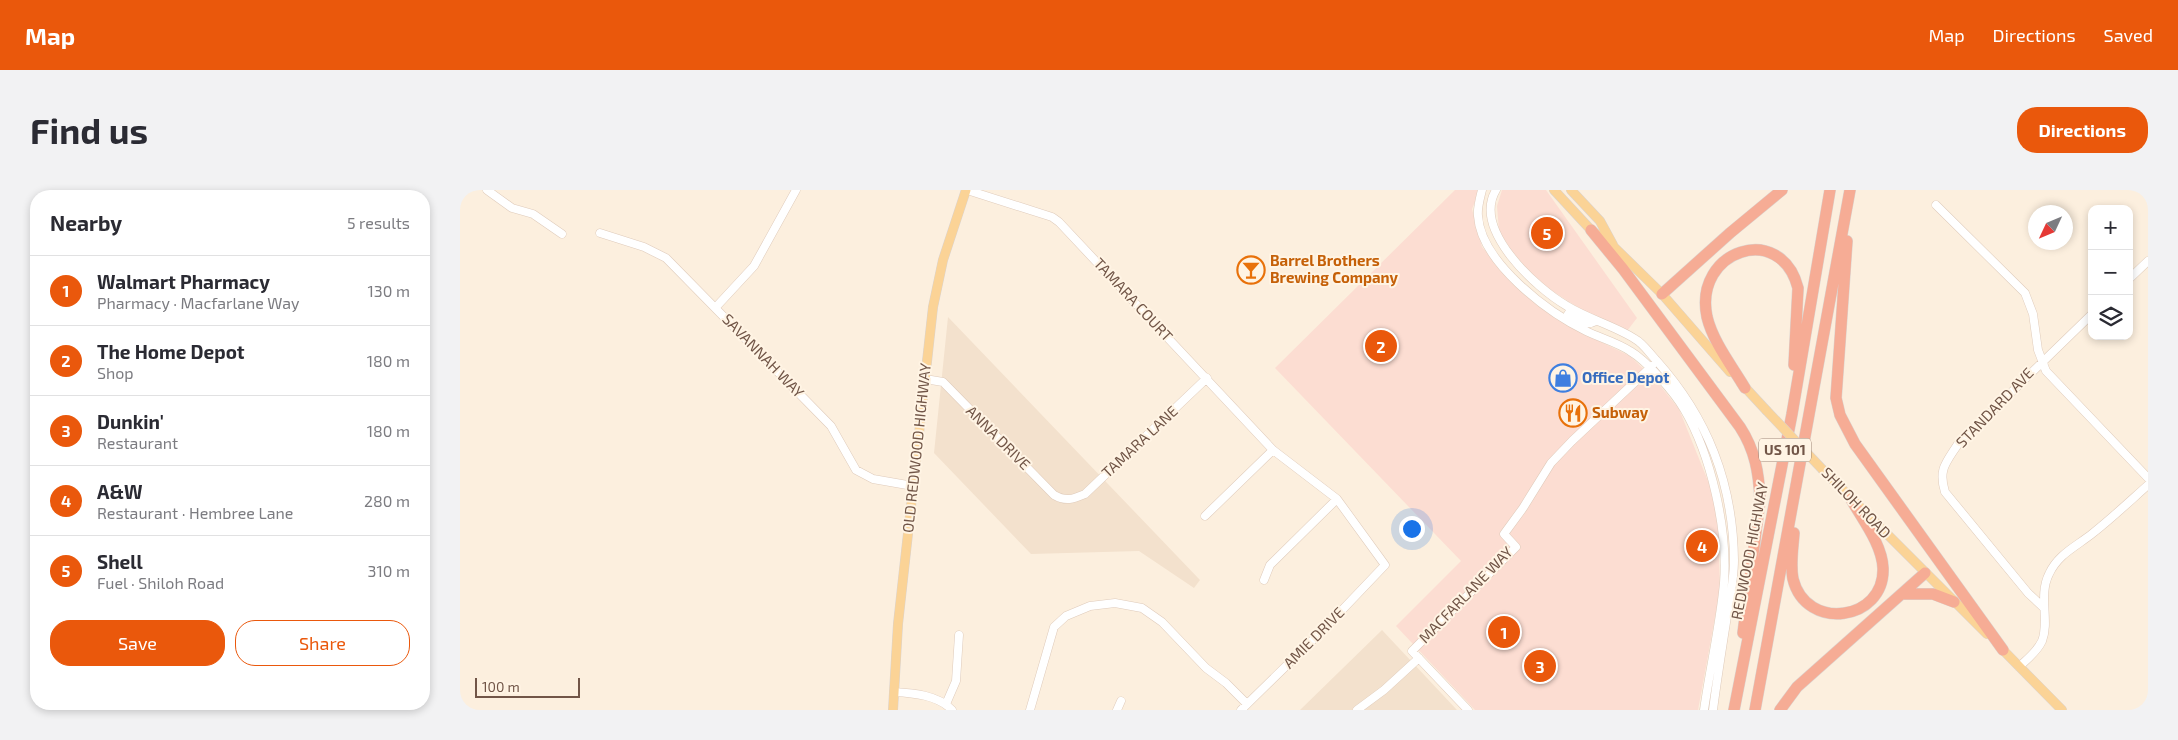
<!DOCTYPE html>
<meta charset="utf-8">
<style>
body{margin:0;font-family:"Exo 2",sans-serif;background:#f2f2f3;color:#2b2b33}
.controls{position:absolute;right:15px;top:15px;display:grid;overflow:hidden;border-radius:10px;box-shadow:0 2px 8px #0003}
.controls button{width:45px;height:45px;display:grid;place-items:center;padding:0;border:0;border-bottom:1px solid #e1e1e2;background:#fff;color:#2b2b33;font:25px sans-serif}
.compass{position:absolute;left:1568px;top:15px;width:45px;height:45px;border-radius:50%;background:#fff;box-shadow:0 2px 8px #0003;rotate:226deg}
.scale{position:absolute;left:15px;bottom:12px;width:105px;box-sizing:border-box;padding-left:5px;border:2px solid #715547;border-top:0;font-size:14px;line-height:18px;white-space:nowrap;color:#715547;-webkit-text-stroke:4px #fff4e4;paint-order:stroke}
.you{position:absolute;left:951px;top:338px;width:18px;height:18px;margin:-12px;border:4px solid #fff;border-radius:50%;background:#1a73e8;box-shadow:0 0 0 8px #1a73e833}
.badge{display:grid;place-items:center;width:32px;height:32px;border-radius:50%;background:#ea580c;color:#fff;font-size:16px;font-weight:700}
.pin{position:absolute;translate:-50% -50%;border:2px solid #fff;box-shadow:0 1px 5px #0006}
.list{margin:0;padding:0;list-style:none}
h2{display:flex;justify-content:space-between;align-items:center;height:65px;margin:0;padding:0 20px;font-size:21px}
h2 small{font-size:16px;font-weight:400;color:#7c7c81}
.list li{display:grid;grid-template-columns:32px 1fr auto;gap:15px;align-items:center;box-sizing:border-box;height:70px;padding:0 20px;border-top:1px solid #e1e1e2}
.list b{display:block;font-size:19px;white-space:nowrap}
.list p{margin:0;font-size:16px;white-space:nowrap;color:#7c7c81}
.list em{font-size:16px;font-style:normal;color:#7c7c81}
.actions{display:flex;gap:10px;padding:15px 20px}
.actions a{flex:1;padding:11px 0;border:1px solid #ea580c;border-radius:20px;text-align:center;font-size:18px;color:#ea580c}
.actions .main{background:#ea580c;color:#fff}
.icon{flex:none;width:28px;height:28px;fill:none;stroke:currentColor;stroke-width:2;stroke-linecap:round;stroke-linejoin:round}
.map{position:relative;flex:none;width:1688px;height:520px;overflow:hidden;border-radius:20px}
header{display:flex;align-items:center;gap:30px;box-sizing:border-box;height:70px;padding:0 25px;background:#ea580c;color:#fff}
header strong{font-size:24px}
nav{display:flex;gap:28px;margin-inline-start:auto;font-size:18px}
.intro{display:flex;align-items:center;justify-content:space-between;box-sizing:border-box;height:120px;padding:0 30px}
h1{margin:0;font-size:35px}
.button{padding:12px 22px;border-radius:20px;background:#ea580c;color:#fff;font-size:18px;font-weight:700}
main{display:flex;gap:30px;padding:0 30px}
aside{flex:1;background:#fff;border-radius:20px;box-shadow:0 2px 8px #0003}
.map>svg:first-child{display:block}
.residential{fill:#f3e1cd}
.commercial{fill:#fcddd2}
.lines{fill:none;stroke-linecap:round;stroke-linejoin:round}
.minor-casing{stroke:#dfcbbb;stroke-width:9}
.major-casing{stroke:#dad3cf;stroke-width:10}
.highway-casing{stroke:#dad3cf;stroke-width:12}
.minor{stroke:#fff;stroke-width:8}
.major{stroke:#fbd396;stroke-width:9}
.highway{stroke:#f6ac95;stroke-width:11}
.major-bridge-casing{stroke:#dad3cf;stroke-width:10;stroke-linecap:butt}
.major-bridge{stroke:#fbd396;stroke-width:9}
.labels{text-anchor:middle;stroke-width:4;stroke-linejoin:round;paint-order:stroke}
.shield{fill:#fff4e4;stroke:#9c8576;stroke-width:1}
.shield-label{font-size:14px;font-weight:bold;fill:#715547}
.food-label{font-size:15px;font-weight:bold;fill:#c56008;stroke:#fff4e4;text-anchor:start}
.street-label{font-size:15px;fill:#715547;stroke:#fff4e4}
.shop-label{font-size:15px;font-weight:bold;fill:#366cbe;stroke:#fff4e4;text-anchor:start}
</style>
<header>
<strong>Map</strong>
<nav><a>Map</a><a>Directions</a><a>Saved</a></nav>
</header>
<div class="intro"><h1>Find us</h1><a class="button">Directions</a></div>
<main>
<aside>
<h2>Nearby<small>5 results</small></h2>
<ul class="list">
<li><span class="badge">1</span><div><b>Walmart Pharmacy</b><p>Pharmacy · Macfarlane Way</p></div><em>130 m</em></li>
<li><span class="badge">2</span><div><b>The Home Depot</b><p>Shop</p></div><em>180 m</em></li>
<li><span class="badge">3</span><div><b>Dunkin'</b><p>Restaurant</p></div><em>180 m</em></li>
<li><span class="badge">4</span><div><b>A&amp;W</b><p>Restaurant · Hembree Lane</p></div><em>280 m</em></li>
<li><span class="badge">5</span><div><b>Shell</b><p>Fuel · Shiloh Road</p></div><em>310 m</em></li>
</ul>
<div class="actions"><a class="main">Save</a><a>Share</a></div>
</aside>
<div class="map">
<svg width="1688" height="520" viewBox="0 0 1688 520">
<rect width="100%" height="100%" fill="#fcefde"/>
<path class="residential" d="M488,127L740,390L734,398L679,361L571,364L474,263Z
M922,440L997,520H840Z"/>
<path class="commercial" d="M995,0H1020L1012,19L1022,57L1066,106L1112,138L1170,166L1198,193L1219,219L1252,301L1258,332L1260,400L1238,520H1015L936,436L1001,371L815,178Z
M1042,0H1086L1177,128L1167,141L1122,120L1083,95L1057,69L1039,41L1037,16Z"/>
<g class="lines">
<g class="minor-casing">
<path id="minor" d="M27,0L52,18L73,24L102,44
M507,0L592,27L599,32L813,260L877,309L925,375L864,439L781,520
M1022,0C1020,8 1017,18 1018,26C1021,72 1087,122 1126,141C1140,148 1156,152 1170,161C1187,171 1214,202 1224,219C1251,265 1268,339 1264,393C1260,435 1250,478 1244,520
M1036,0C1012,40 1076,98 1107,116C1128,129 1155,136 1175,149C1183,153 1190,164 1196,170C1248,228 1273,293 1274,370C1274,389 1270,408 1267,426C1262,458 1257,489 1253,520
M1476,15L1565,103L1573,124L1578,160L1586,181L1688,288
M140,43L184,57L206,68L371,236L396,280L413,289L453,296
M1669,89L1688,71
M256,117L294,76L336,0
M1108,124C1118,130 1125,137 1136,131
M465,189L483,192L594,305C606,312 613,309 625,304L747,188
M745,326L813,260
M804,390L810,375L877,309
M1583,417L1568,403L1485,302C1478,279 1486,273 1498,254L1632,124
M1559,477C1567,469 1577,462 1582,451C1590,431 1578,406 1589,384C1598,364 1617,356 1633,343C1652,328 1670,311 1688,295
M434,502C453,503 478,505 492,520
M486,514L496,491L499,445
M570,520L594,437L606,426L630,416L655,413L682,418L702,432L746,478L766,493L787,514
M657,520L661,511
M897,520L924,500L959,468
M1008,520L952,461L1056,357L1044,344L1063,318L1091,273L1112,251L1192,176"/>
</g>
<g class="major-casing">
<path id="major" d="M1094,0L1131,40L1154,57L1202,104L1270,182
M1111,0L1140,31L1153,55
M1281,193L1306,220
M1363,280L1527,444
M1540,457L1602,520
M433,520L438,434L473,117L483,70L506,0"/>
</g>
<g class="highway-casing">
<path id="highway" d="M1131,40L1163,79L1280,237C1295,260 1299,283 1300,310L1283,443
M1387,51L1376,208L1380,225L1395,254L1543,460
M1202,104L1270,43L1322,0
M1285,198C1272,176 1253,152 1247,127C1233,60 1321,31 1338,98L1334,175
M1334,343C1333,358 1330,375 1333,389C1346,442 1425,431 1423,378C1422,354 1402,329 1391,309
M1442,404H1473L1494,412
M1274,520L1332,224L1370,0
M1295,520L1390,0
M1320,520L1337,497L1465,383"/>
</g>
<use href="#minor" class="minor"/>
<use href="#major" class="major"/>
<use href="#highway" class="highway"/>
<g class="major-bridge-casing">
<path id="major-bridge" d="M1306,220L1363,280"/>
</g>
<use href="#major-bridge" class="major-bridge"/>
</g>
<defs>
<g id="bar-ring" transform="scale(1.4375)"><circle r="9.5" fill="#fff4e4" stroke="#e8710a" stroke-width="1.5"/><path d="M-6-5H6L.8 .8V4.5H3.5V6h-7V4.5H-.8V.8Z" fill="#e8710a"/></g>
<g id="shop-ring" transform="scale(1.4375)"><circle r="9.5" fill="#fff4e4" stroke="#3f7fe0" stroke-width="1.5"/><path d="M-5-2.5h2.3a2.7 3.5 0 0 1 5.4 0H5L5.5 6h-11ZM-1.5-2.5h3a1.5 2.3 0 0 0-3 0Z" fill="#3f7fe0"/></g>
<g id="restaurant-ring" transform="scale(1.4375)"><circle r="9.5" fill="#fff4e4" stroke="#e8710a" stroke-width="1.5"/><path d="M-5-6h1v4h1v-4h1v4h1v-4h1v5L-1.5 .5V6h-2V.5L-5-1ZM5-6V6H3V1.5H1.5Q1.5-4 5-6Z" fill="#e8710a"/></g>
</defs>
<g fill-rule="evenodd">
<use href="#bar-ring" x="791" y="80"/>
<use href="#shop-ring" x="1103" y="188"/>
<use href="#restaurant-ring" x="1113" y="223"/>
</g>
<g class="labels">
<rect class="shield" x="1299" y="248.5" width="52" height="23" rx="4"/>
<g class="shield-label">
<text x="1325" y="265">US 101</text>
</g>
<g class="food-label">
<text x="810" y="76">Barrel Brothers<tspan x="810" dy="17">Brewing Company</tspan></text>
<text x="1132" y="228">Subway</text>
</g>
<g class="street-label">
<text transform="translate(673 110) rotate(47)" y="5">TAMARA COURT</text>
<text transform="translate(303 166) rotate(46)" y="5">SAVANNAH WAY</text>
<text transform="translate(1535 218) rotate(-46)" y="5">STANDARD AVE</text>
<text transform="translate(538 248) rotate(45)" y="5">ANNA DRIVE</text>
<text transform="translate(680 252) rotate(-43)" y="5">TAMARA LANE</text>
<text transform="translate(457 258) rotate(-84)" y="5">OLD REDWOOD HIGHWAY</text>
<text transform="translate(1396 313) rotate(46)" y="5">SHILOH ROAD</text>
<text transform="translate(1290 361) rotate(-79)" y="5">REDWOOD HIGHWAY</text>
<text transform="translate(1006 405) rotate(-46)" y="5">MACFARLANE WAY</text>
<text transform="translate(854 448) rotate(-45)" y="5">AMIE DRIVE</text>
</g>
<g class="shop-label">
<text x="1122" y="193">Office Depot</text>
</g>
</g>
</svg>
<div class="controls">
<button>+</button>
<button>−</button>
<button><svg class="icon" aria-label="layers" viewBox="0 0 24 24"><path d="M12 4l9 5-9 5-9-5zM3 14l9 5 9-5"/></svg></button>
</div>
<svg class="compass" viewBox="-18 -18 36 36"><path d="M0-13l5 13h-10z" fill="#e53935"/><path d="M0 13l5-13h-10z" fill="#7c7c81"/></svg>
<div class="scale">100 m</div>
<div class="you"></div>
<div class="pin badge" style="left:1044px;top:442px">1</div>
<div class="pin badge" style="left:921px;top:156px">2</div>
<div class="pin badge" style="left:1080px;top:476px">3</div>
<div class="pin badge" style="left:1242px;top:356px">4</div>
<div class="pin badge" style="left:1087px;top:43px">5</div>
</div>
</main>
